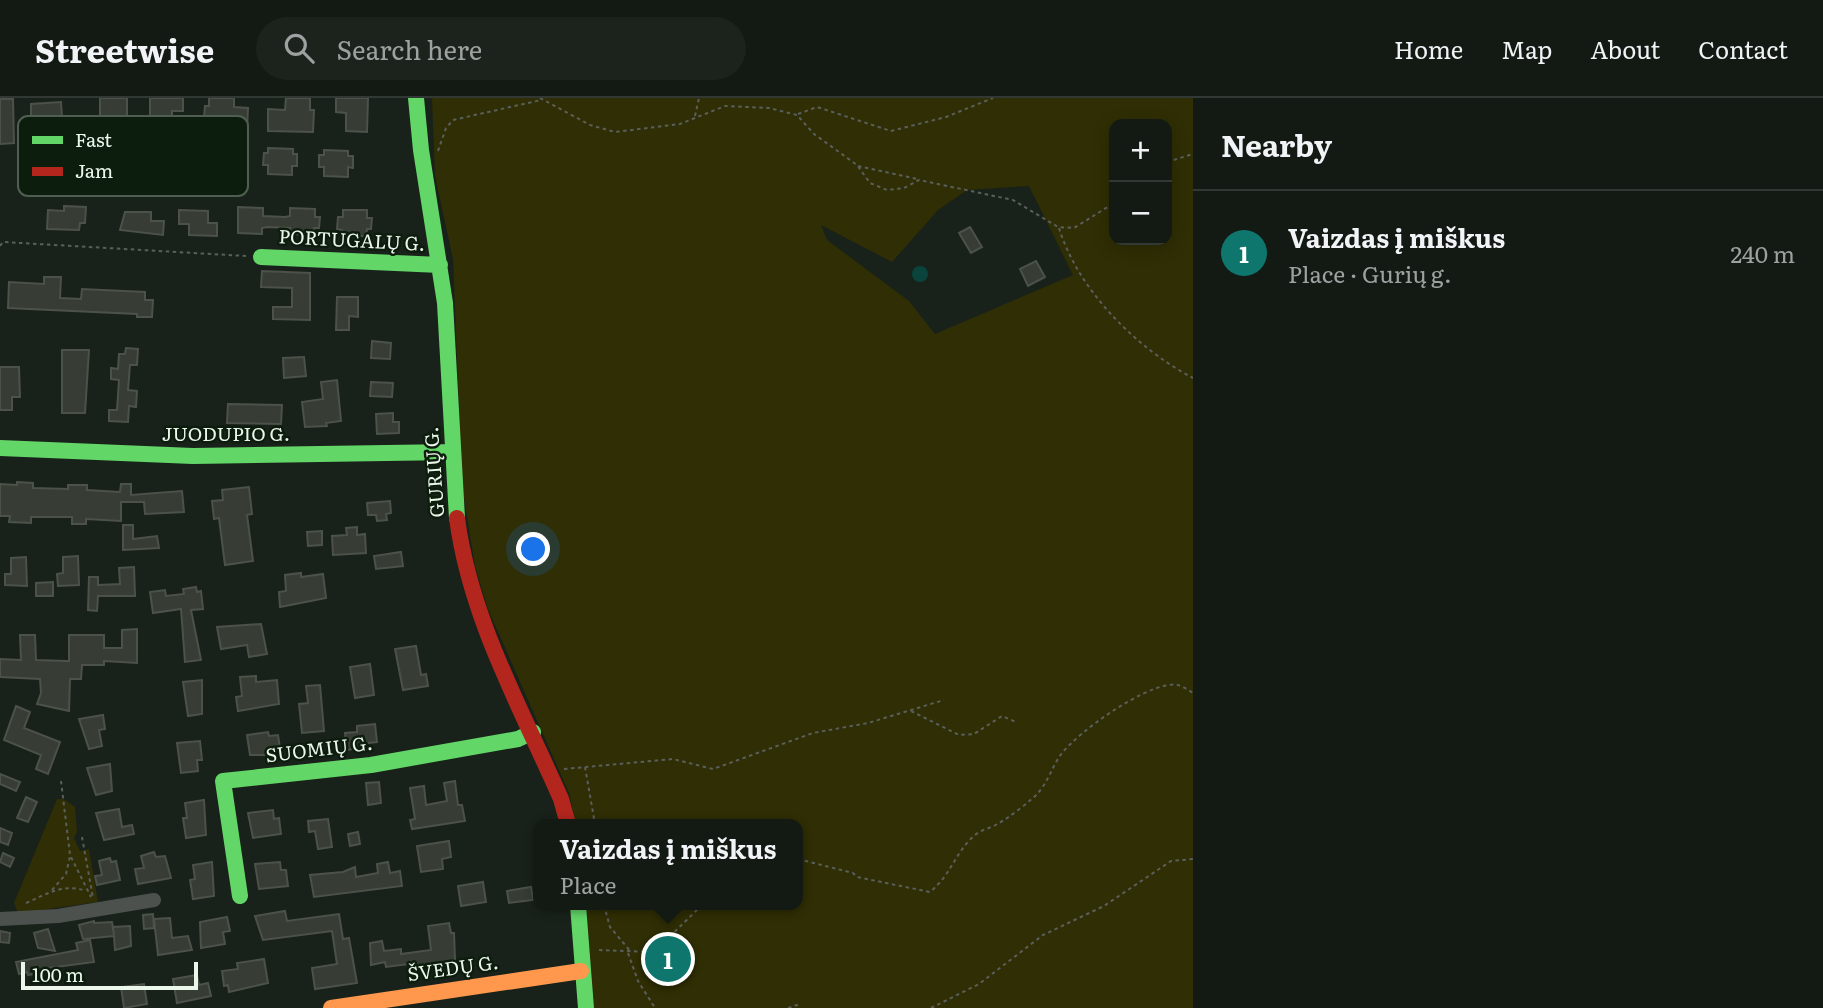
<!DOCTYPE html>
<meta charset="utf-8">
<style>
body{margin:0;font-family:Literata,serif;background:#1c231d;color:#f1f3f6}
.controls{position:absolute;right:21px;top:21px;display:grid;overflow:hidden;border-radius:14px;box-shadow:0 4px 18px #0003}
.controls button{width:63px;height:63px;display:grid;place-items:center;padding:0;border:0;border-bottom:2px solid #323834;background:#131a14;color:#f1f3f6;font:35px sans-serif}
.scale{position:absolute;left:21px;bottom:18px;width:177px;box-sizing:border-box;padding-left:7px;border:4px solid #ecf7ec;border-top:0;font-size:19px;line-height:24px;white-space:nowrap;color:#ecf7ec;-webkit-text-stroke:5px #0c1d0d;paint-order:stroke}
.you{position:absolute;left:534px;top:452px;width:24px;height:24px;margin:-18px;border:5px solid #fff;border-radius:50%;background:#1a73e8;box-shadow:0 0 0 10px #1a73e833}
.badge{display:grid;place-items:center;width:46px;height:46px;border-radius:50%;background:#0f766e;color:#fff;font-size:23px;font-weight:700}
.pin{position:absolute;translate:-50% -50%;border:4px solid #fff;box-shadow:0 2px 7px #0006}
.popup{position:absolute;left:533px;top:721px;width:270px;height:91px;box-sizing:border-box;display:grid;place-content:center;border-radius:14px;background:#131a14;filter:drop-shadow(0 2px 5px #0005);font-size:23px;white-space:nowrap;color:#9da1a0}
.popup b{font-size:26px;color:#f1f3f6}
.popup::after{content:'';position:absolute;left:50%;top:100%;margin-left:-14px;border:14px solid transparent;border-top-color:#131a14}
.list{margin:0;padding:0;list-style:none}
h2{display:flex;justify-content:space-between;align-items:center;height:91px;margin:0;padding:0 28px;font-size:30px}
h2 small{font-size:23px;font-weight:400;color:#9da1a0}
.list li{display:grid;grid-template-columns:46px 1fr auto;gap:21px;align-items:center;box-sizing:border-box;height:126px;padding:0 28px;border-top:2px solid #323834}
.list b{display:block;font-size:26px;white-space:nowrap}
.list p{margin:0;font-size:23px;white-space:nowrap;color:#9da1a0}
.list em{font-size:23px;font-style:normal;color:#9da1a0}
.icon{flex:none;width:38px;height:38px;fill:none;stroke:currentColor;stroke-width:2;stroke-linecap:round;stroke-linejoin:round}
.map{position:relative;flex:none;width:1193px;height:910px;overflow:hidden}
header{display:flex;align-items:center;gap:42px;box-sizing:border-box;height:98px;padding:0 35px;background:#131a14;border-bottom:2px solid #323834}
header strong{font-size:33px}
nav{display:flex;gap:38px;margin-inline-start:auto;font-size:24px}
.search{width:490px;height:63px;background:#1c231d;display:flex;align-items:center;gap:18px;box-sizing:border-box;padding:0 24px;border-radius:38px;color:#9da1a0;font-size:26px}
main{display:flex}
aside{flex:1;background:#131a14}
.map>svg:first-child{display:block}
.green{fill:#2f2e04;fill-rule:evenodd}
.water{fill:#0a443d}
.building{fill:#373d35;stroke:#4c5149;stroke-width:2}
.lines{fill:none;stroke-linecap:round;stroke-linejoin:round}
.path{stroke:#5a5f5b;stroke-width:2;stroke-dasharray:3.5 3.5;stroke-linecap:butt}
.street{stroke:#4c514e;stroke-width:14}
.fast{stroke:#63d668;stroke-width:16}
.slow{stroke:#ff974d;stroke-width:16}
.jam{stroke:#b3261e;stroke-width:16}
.labels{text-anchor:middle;stroke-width:5;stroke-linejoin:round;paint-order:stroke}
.street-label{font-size:19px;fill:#ecf7ec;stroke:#0c1d0d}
.key{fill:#0c1d0d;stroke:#4f5e50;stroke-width:2}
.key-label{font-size:19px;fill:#ecf7ec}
</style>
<header>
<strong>Streetwise</strong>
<div class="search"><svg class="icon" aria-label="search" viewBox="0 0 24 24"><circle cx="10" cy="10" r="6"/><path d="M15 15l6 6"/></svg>Search here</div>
<nav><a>Home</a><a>Map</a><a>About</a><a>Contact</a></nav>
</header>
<main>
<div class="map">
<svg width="1193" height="910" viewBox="0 0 1193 910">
<rect width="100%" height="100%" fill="#19221a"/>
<path class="green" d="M432,0H1193V910H594L586,807H798V726H576L569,695L488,511L475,468L462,388L453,161L435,78ZM1114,26H1167V142H1114ZM1029,88L1073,177L935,236L909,203L827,142L821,127L892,164L938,112L967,92Z
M57,701H64L75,709L77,734L74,740L80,753L89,751L98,804L18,815L14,805Z"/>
<path class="water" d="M912 176a8 8 0 1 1 16 0a8 8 0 1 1-16 0Z"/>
<path class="building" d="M100,0H127V24L100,25Z
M150,0H183V13H172V29H150Z
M209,0H234V9L248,10L247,32L203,29L205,8H209Z
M286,0H310V12H314L313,34L268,33V11L285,12Z
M336,0H368L367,34L346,33V15L336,14Z
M0,1H13L14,45L0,46Z
M61,4L62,19L31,21V6Z
M156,47L183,48L182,61H193L192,72H143L144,59H155Z
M212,49L236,50V55H241V67H236V76L212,75V66H207V54H212Z
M268,50L293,51V56H297V68H292V77L268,76V67H263L264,55H268Z
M324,52L348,53V58H353V70L348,69V79L324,78V69H319V57H324Z
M76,56L102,57L101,78H92V87L58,86V64H76Z
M64,108L86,109L85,125H80L79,132L47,131L48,112L64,113Z
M238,109L263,110V118L285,119L290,118V110L315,111V119H320L319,130H314V137L290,136V130L267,129L262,130V136L238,135Z
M179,112L208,113V125H217V138L189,137V126H179Z
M343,112H367V120H372L371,131H367L366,138H342V132L337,131L338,119H343Z
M125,114H151V123H164L163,137L120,132Z
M970,129L982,149L971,155L959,135Z
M1036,163L1045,179L1028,188L1020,171Z
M262,173L310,175V222L273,221V209H292V190L261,189Z
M44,179H61L60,200L81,201L82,191L145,194V202H153L152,219H137V216L8,210L9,184L44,186Z
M337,199H358V219L349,218V232H336Z
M372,243L391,245L390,261L371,260Z
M126,250L138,251L137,267H130L128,292L137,293L136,309L129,308L128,324L109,323V312H117L119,282L111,281V270L118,271L119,256H125Z
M62,252H89L85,315H62Z
M304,259L306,278L284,280L283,260Z
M0,269H19L20,299H12V312H0Z
M337,282L341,323L326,325L327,328L305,329L302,304L323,301L321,284Z
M371,284L393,285L392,299L370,298Z
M228,306L282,307L281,326L227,325Z
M393,315V324H399V335L377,336L376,316Z
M17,384L33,385V390L68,391V387H87V392L120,394L121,386H131V397L182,393L184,414L145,416L144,404H121V423L86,421V426H72V419H31V425L9,424L10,418H0V386L17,387Z
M249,389L252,416L247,417L253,463L225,467L219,420L214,421L212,403L223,402L222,392Z
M390,403L391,415L386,416L387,422L377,423L376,417H368L367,405Z
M123,427H133V441L157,438L159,450L123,452Z
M357,429V437L365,436L366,455L333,457L332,438L347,437L346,430Z
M322,433V447L308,448L307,434Z
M401,454L403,468L376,471L374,458Z
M78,458L79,487L58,488L57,476L63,475V459Z
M26,459L27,488L5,487V476H11V460Z
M134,469L135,498H98L97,513L88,512L89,479H98V487L120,486L119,470Z
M301,475V479L323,476L326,500L280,509L279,494L286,493L285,477Z
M53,484V498H36V485Z
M196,489L197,494L201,493L203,511L191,512L201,562L185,564L181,511L153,515L150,494L165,492L166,498L184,496L183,491Z
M261,526L267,556L249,559L247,547L221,551L217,529Z
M137,531V565L104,563V567H82L81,581H70L69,613L37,606L41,595L40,581L0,579V561L21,562L20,537H35L36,562L66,563H69V537H104V550H122V532Z
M416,548L421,577L426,576L428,588L403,592L395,551Z
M370,566L374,597L355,600L350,569Z
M256,578V584L277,582L279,606L238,613L236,599L242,598L240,579Z
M202,582V616L188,618L183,584Z
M320,587L324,633L302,635L299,606L308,605L306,588Z
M16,608L30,614L24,630L60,644L48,676L36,671L41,657L4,642Z
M103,617L105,631L99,632L102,648L89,651L79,621Z
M375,626L377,644L359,646V650L347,652L345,635L357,634V628Z
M268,634L269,638L278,637L281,657H250L247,637Z
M200,643L202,662H197L198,673L181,675L177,645Z
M110,666L112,693L96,697L87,670Z
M0,676L20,684L16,693L0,686Z
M455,683L458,707H462L465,723L412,731L410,722L415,721L410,690L424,688L426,707L447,703L444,685Z
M379,684L381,705L368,707L366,685Z
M26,699L37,704L28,724L17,720Z
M204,702L206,737L186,740L183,720H187L185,705Z
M119,711L122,729L132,727L134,736L104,742L96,715Z
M273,712L274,721L279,720L281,736L253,740L248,715Z
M328,721L332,749L318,751L315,733L309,734L308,723Z
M0,730L12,735L8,747L0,744Z
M358,734L360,746L350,748L348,736Z
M449,743L451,759L442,761L443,771L421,774L417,748Z
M154,754L156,759L165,758L171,780L138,786L135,771L144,770L141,758Z
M3,755L14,760L10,769L0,764Z
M110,760L111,764L116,763L120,782L97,787L95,778L102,777L99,763Z
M212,764L214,798L193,801L190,782L195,781L193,767Z
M280,764L281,772H286L288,788L259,791L255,766Z
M388,764L390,775L400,773L402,788L314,799L310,777L343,774L355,769L356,779L378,775L377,766Z
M483,784L486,804L461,808L458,788Z
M531,789L533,802L509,805L507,793Z
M285,813L287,823L339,816L343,841L349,840L357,885L315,891L312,870L337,866L332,833L263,842L255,818Z
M153,816L154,830L144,831L143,817Z
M227,819L230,833L223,834L225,846L201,850L200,824Z
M170,820L172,840L188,838L192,852L158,857L154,821Z
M94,823V825L112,824L114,837L113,829L130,828L131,848L115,852L114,838L83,841L79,827Z
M449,825L451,835H454L455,862L417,868L416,865L386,869L385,864L371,867L370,845L382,843L384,853L401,851V856L431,852L428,828Z
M48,831L55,853L38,850L34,835Z
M0,833L10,835L9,845L0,844Z
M90,842L94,864L48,870L49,873L28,877L27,874L19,876L16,864L78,852L76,845Z
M264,861L268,885L229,894L228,887L224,888L222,873L238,871L237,865Z
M197,877L199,887L208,885L211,898L177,905L173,881Z
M144,886L147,906L124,910L121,889Z"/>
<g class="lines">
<path class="path" d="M540,0L590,27L615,34L680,26L725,8L769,10L797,17L814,36L857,67L870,85L887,92L904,90L919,82L1013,102L1058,129L1074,130L1114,105
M798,16L817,9L891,33L946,19L993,0
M695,18L699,0
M438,53L446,30L453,22L541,2
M1167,64L1193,56
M858,68L917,81
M1059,130C1078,192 1136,250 1193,280
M0,148L3,144L246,158
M911,613L959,637L974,636L1002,618L1016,624
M585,669L595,726
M564,671L673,661L713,671L813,635L868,625L944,602
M61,683L70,757L91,799
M82,739L93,800
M798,761L853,775L857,779L930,794C952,776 955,754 975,737C982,731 992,730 999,725C1007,721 1032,702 1037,696C1048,685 1052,668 1062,655C1081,632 1139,591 1169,587C1179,585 1185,590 1193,595
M52,792L66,776L70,758
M26,805C47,796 63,785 86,793
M604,807L610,829L631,854
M599,852L654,854L702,807
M628,855L638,883L655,910
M788,910L797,907L800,910
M931,910L979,886L1043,837L1104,808L1171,763L1193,761"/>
<path class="street" d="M0,821L58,818L154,802"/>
<path class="fast" d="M416,0L421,52L445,205L457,420
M261,159L440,167
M0,350L193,358L452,354
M240,798L223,683L371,667L518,641L533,634
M578,807L586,910"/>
<path class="slow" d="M331,910L581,873"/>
<path class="jam" d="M457,420C470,520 521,610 561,701L568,726"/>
</g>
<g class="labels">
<g class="street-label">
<text transform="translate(352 142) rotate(3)" y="7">PORTUGALŲ G.</text>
<text x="226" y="343">JUODUPIO G.</text>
<text transform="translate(434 374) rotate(-94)" y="7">GURIŲ G.</text>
<text transform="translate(319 651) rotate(-7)" y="7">SUOMIŲ G.</text>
<text transform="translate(453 870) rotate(-8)" y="7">ŠVEDŲ G.</text>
</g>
</g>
<rect x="18" y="18" width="230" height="80" rx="10" class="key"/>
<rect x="32" y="38" width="31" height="8" fill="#63d668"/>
<rect x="32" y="69" width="31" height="9" fill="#b3261e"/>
<g class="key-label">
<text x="75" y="49">Fast</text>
<text x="75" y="80">Jam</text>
</g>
</svg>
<div class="controls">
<button>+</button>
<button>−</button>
</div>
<div class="scale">100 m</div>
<div class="you"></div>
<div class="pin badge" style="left:668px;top:861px">1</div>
<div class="popup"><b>Vaizdas į miškus</b>Place</div>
</div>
<aside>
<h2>Nearby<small></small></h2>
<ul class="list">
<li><span class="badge">1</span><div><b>Vaizdas į miškus</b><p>Place · Gurių g.</p></div><em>240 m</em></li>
</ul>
</aside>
</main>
